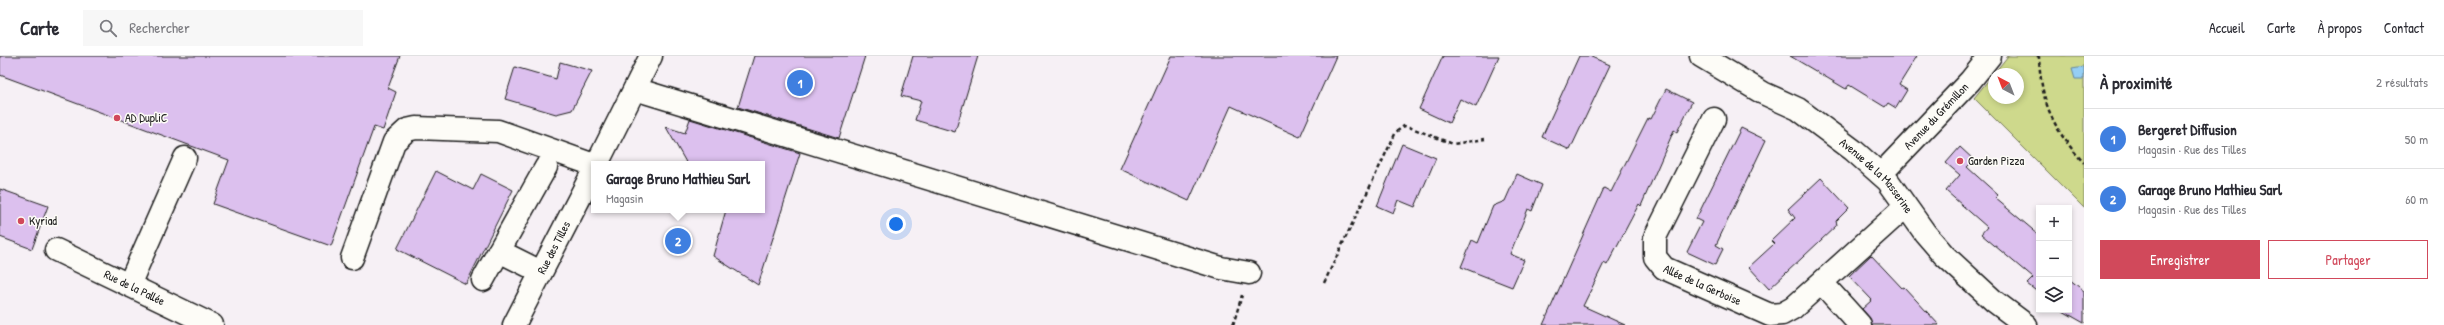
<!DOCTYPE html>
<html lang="fr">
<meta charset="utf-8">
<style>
body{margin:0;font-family:"Patrick Hand",sans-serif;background:#f7f7f7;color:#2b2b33}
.controls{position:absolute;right:12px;bottom:12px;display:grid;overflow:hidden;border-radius:0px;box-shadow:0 2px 6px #0003}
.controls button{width:36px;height:36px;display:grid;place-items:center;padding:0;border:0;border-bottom:1px solid #e1e1e2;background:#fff;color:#2b2b33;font:20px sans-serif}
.compass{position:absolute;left:1988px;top:12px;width:36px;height:36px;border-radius:50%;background:#fff;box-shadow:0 2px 6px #0003;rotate:318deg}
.you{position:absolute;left:896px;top:168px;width:14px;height:14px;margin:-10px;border:3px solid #fff;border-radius:50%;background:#1a73e8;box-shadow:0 0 0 6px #1a73e833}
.badge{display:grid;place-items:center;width:26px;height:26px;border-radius:50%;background:#d1495b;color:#fff;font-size:13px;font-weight:700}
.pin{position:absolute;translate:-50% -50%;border:2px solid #fff;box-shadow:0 1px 4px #0006}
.popup{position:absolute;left:591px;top:105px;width:174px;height:52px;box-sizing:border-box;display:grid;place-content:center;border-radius:0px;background:#fff;filter:drop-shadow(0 1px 3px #0005);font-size:13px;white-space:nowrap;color:#7c7c81}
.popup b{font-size:15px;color:#2b2b33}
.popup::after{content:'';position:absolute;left:50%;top:100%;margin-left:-8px;border:8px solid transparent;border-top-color:#fff}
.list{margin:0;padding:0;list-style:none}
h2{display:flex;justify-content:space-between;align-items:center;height:52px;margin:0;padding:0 16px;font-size:17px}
h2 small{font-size:13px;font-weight:400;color:#7c7c81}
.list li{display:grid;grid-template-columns:26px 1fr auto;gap:12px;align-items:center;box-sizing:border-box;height:60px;padding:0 16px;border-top:1px solid #e1e1e2}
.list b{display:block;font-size:15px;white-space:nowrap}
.list p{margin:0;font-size:13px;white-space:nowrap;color:#7c7c81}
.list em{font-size:13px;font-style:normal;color:#7c7c81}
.actions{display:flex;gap:8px;padding:12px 16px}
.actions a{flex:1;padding:9px 0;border:1px solid #d1495b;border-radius:0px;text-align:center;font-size:14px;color:#d1495b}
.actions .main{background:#d1495b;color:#fff}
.icon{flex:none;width:22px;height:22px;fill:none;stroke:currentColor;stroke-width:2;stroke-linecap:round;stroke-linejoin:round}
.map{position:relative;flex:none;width:2084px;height:269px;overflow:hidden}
header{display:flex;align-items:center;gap:24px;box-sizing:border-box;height:56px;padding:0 20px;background:#fff;border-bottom:1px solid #e1e1e2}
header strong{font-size:19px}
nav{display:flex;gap:22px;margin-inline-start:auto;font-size:14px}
.search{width:280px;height:36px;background:#f7f7f7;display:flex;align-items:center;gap:10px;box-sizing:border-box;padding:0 14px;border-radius:0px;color:#7c7c81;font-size:15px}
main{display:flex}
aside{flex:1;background:#fff}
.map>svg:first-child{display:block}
.green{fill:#ced98c;stroke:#757a54;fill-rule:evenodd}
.water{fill:#95cef4;stroke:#65879e}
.building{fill:#dcc0ee;stroke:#1c1c1c}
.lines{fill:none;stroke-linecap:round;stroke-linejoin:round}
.minor-casing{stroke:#1c1c1c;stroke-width:25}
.path{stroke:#1c1c1c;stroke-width:2.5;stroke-dasharray:4 3;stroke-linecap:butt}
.minor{stroke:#fdfcf7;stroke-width:22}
.poi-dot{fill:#d1495b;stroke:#fdfcf7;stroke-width:1.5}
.labels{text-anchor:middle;stroke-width:3;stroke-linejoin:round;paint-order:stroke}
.street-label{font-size:12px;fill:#1c1c1c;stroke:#fdfcf7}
.poi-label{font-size:12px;fill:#1c1c1c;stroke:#fdfcf7;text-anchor:start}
</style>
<header>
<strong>Carte</strong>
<div class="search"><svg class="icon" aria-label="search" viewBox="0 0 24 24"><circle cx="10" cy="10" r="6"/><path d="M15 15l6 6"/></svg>Rechercher</div>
<nav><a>Accueil</a><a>Carte</a><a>À propos</a><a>Contact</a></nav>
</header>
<main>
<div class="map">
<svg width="2084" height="269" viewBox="0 0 2084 269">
<rect width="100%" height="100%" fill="#f6f0f5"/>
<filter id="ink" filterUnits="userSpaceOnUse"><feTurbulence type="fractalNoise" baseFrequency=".025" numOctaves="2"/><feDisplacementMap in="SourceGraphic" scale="8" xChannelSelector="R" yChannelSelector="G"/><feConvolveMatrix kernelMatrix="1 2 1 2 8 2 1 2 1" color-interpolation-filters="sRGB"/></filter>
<g filter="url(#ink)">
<path class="green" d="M2008,0H2084V152L1974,42ZM1994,18H2018V42H1994Z"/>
<path class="water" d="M2084,11V23H2075L2072,13Z"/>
<path class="building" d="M0,0H400L388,32L396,36L383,74L374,71L331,190L213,148L229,104L0,19Z
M754,0H865L839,82L738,51Z
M913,0H978L955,76L915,64L921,45L901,40Z
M1171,0H1336L1300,81L1231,50L1189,145L1120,113Z
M1443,0H1499L1476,51L1460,43L1449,67L1419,53Z
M1579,0H1589L1610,9L1570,94L1542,81Z
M1790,0H1917L1899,29L1907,34L1896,52L1888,47L1885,51L1849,29L1846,33Z
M560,6L592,15L572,54L556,58L505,43L515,11L556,23Z
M1666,33L1692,46L1677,76L1674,74L1641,150L1639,148L1607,209L1604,207L1583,250L1625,269H1543L1604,132L1611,136L1648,62L1651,63Z
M690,63L800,97L758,229L713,200L726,154H762V108H687L666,71L685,77Z
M1741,72L1766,84L1716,189L1723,193L1715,209L1687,196L1702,166L1696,163Z
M1402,88L1436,102L1415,151L1398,144L1393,157L1377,150Z
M1960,91L1974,104L1967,111L1998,139L1995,142L2039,179V237L2027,228L2033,222L1981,178L1987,171L1946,135L1960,119L1946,107Z
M436,115L473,134L481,118L513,134L466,228L397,193Z
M1517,118L1542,129L1532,155L1528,153L1510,198L1524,204L1512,231L1461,211L1472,184L1478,187L1493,150L1505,145Z
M1821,122L1849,152L1836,165L1837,169L1769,233L1749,211L1774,188L1771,185L1795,162L1788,153Z
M0,133L48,150L32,193L0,181Z
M1871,199L1902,232L1904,231L1939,269H1872L1869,261L1862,253L1872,244L1849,220Z
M2069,223L2084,235V267L2061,254H2069Z"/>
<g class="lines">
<g class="minor-casing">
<g id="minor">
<path id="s1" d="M1701,0L1763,37L1798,53L1853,94L1888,125L1925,177L1944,199L1994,245L2026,269"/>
<path d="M635,33L1221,212L1249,217"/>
<path id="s2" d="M1714,63L1655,181V201L1664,212L1770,259L1782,258L1793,252L1905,151"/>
<path d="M597,108L651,0"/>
<path id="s3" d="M1881,118L1970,25L1990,0"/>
<path id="s4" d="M56,194L212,269"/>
<path d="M352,202L394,86L407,74L416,72L498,75L594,109"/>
<path d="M541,216L499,195L546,111"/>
<path d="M483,224L499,195"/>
<path d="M1822,227L1860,269"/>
<path d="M129,229L185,102"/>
<path id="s5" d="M514,269L594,114"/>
</g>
</g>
<path class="path" d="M2037,0L2039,1C2041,47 2053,73 2084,107
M1324,227L1396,76L1404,70L1409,71L1453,88L1485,83
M1233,269L1242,239"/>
<use href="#minor" class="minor"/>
</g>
</g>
<g class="poi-dot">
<circle cx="117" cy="62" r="4"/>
<circle cx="1960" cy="105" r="4"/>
<circle cx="21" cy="165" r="4"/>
</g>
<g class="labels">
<g class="street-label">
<text dy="4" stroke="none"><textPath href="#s3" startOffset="80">Avenue du Grémillon</textPath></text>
<text dy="4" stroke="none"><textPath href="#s1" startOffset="214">Avenue de la Masserine</textPath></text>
<text dy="4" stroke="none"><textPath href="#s5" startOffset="87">Rue des Tilles</textPath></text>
<text dy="4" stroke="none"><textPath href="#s2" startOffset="208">Allée de la Gerboise</textPath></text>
<text dy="4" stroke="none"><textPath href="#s4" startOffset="87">Rue de la Pallée</textPath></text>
</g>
<g class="poi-label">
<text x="125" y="66">AD DupliC</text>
<text x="1968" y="109">Garden Pizza</text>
<text x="29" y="169">Kyriad</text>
</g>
</g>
</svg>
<div class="controls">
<button>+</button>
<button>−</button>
<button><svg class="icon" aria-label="layers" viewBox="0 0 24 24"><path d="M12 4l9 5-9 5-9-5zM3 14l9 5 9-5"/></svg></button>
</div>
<svg class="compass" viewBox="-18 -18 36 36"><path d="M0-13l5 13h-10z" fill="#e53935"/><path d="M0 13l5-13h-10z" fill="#7c7c81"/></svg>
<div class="you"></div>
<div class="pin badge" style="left:800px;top:27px;background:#3f7fe0">1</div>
<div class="pin badge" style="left:678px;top:185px;background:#3f7fe0">2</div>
<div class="popup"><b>Garage Bruno Mathieu Sarl</b>Magasin</div>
</div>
<aside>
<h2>À proximité<small>2 résultats</small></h2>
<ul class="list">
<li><span class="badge" style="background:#3f7fe0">1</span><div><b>Bergeret Diffusion</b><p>Magasin · Rue des Tilles</p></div><em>50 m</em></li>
<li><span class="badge" style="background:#3f7fe0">2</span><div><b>Garage Bruno Mathieu Sarl</b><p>Magasin · Rue des Tilles</p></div><em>60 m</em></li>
</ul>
<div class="actions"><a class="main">Enregistrer</a><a>Partager</a></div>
</aside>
</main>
